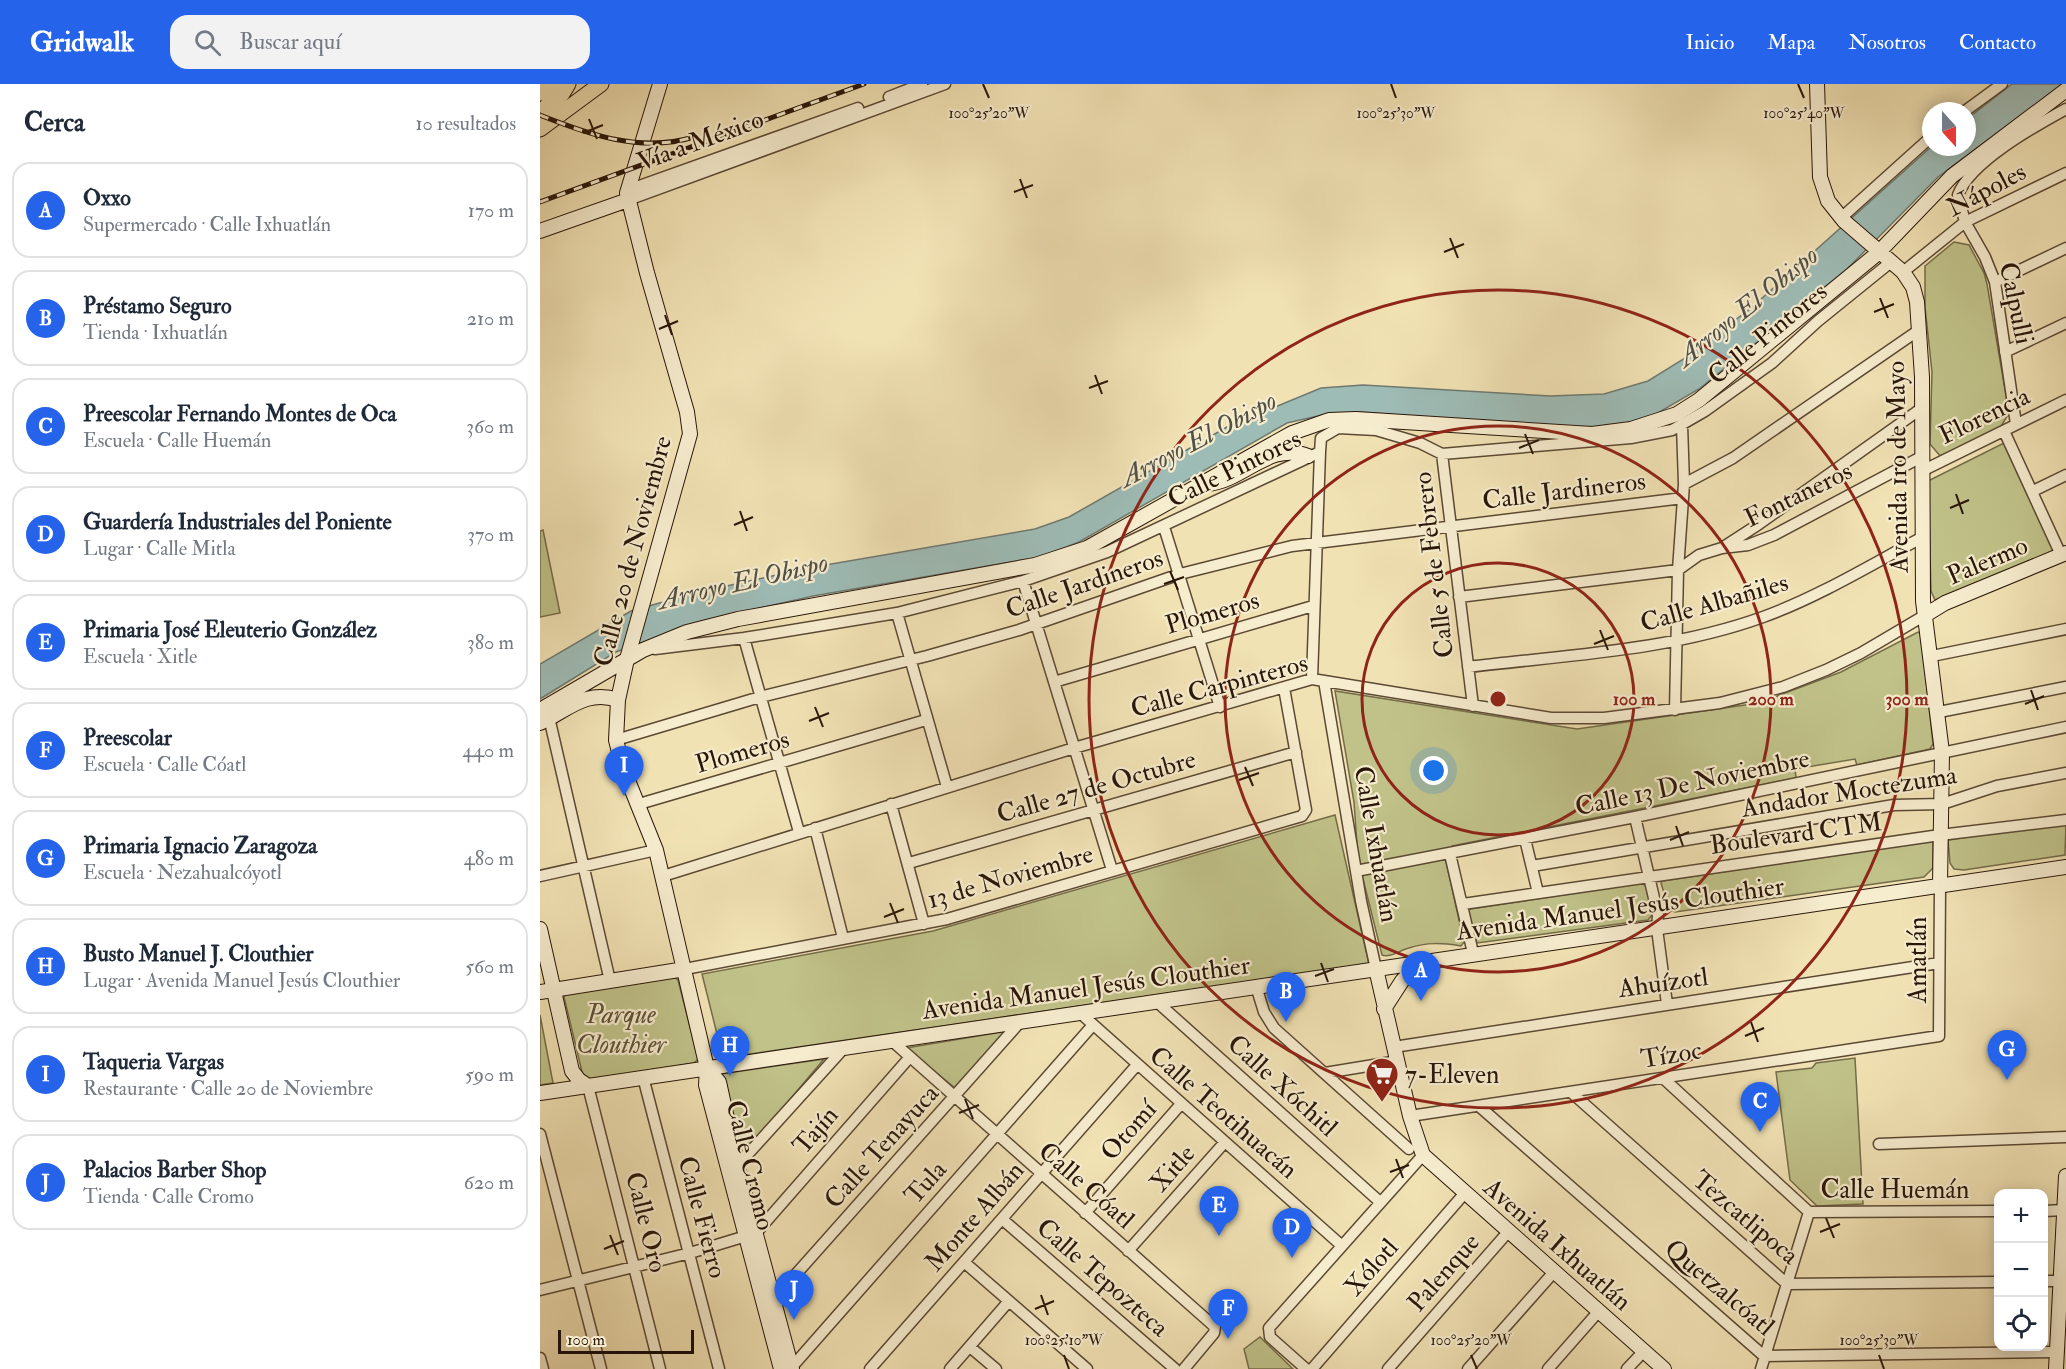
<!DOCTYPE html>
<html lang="es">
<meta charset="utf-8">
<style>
body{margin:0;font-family:"IM FELL Double Pica",serif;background:#f2f2f3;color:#1f2937}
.controls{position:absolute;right:18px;bottom:18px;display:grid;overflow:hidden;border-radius:12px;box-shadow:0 3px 15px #0003}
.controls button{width:54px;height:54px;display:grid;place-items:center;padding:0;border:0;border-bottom:2px solid #e0e1e3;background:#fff;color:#1f2937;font:30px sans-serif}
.compass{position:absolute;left:1382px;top:18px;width:54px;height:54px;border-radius:50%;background:#fff;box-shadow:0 3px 15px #0003;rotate:159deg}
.scale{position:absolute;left:18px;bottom:15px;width:136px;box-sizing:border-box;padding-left:6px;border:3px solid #291609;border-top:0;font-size:16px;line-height:21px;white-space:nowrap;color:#291609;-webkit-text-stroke:4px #f6ecce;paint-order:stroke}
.you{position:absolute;left:894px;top:687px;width:21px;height:21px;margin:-15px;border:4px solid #fff;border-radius:50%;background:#1a73e8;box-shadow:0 0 0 9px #1a73e833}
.badge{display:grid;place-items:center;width:39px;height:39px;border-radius:50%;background:#2563eb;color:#fff;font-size:20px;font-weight:700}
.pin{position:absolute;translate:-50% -50px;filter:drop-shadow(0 2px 3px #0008)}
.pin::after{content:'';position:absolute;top:32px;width:21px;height:18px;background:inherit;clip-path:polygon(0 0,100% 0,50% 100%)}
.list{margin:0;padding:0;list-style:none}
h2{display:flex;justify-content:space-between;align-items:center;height:78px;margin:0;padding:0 24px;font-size:26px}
h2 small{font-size:20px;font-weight:400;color:#747a83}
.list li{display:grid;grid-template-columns:39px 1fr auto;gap:18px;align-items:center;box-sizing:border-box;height:96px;margin:0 12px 12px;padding:0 12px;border:2px solid #e0e1e3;border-radius:18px}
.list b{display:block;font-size:22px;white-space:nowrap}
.list p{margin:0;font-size:20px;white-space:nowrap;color:#747a83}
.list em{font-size:20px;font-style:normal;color:#747a83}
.icon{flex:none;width:33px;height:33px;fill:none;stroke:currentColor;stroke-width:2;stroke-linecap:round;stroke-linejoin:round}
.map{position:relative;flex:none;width:1526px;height:1285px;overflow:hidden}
header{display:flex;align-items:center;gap:36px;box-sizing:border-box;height:84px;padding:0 30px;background:#2563eb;color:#fff}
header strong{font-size:28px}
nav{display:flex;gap:33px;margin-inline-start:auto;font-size:21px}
.search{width:420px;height:54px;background:#f2f2f3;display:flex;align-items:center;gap:15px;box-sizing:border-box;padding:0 21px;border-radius:18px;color:#747a83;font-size:22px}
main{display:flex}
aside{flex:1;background:#fff}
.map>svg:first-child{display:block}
.green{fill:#c0c289;stroke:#746c49;stroke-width:1.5}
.water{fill:#9ebcb6;stroke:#6f7a71;stroke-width:1.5}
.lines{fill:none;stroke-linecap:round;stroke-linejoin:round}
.street-casing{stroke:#5b4934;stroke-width:13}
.secondary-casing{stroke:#291609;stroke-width:16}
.primary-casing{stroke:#291609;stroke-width:17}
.street{stroke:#f6ecce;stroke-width:10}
.secondary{stroke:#f6ecce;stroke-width:14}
.primary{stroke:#f1e2b4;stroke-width:15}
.rail-casing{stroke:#291609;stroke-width:5}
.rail{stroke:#f6ecce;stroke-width:3;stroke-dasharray:9;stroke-linecap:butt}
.ticks{fill:none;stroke:#291609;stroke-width:2}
.ring{fill:none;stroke:#8f2418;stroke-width:3}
.labels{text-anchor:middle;stroke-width:4.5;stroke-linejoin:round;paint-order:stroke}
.street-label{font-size:26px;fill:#291609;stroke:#f6ecce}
.park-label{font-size:26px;font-style:italic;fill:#5e5236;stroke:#f6ecce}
.poi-label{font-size:26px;fill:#291609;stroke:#f6ecce;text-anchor:start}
.water-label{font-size:27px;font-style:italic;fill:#525046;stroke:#f6ecce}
.ticks-label{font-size:15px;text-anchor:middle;fill:#291609;stroke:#f6ecce;stroke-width:4.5;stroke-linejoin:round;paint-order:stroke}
.centre{fill:#8f2418;stroke:#f6ecce;stroke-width:3}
.ring-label{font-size:18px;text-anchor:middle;font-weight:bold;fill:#8f2418;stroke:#f6ecce;stroke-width:4.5;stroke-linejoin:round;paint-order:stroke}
</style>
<header>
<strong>Gridwalk</strong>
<div class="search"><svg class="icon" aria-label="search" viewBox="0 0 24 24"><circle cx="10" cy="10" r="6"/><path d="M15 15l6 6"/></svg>Buscar aquí</div>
<nav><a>Inicio</a><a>Mapa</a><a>Nosotros</a><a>Contacto</a></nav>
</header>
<main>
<aside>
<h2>Cerca<small>10 resultados</small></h2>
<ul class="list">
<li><span class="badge">A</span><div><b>Oxxo</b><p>Supermercado · Calle Ixhuatlán</p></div><em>170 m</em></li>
<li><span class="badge">B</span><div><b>Préstamo Seguro</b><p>Tienda · Ixhuatlán</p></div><em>210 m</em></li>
<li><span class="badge">C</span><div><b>Preescolar Fernando Montes de Oca</b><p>Escuela · Calle Huemán</p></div><em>360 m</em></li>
<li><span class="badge">D</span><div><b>Guardería Industriales del Poniente</b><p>Lugar · Calle Mitla</p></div><em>370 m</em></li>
<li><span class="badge">E</span><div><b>Primaria José Eleuterio González</b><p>Escuela · Xitle</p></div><em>380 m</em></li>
<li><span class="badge">F</span><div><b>Preescolar</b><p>Escuela · Calle Cóatl</p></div><em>440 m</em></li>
<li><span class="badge">G</span><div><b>Primaria Ignacio Zaragoza</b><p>Escuela · Nezahualcóyotl</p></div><em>480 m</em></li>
<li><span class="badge">H</span><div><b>Busto Manuel J. Clouthier</b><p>Lugar · Avenida Manuel Jesús Clouthier</p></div><em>560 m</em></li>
<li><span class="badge">I</span><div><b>Taqueria Vargas</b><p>Restaurante · Calle 20 de Noviembre</p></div><em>590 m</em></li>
<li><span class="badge">J</span><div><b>Palacios Barber Shop</b><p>Tienda · Calle Cromo</p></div><em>620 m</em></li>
</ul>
</aside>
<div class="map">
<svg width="1526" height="1285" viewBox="0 0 1526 1285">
<rect width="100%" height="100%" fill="#f1e2b4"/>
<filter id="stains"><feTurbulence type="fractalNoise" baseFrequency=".00333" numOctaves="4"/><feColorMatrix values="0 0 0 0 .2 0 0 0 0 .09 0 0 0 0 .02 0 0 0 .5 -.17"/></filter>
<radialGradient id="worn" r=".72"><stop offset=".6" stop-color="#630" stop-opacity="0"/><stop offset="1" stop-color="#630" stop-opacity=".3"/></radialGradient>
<path class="green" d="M1414,158L1429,161L1444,189L1447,200L1469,329L1460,344L1401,373L1390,360L1392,288L1385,223V182Z
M1468,357L1516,467L1395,516L1391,507L1388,397Z
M3,446L20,529L0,533V447Z
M1378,548L1381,549L1393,660L1390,665L1317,681L1315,675L1255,685L1256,694L912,762L905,769L906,778L924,858L921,862C903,859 887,858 869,864C860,866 851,874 842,871L818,775L814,718L795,607L1037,645L1219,619L1301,588Z
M795,731L829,880L183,974L162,890L393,847Z
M1526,738L1525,771L1424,786L1414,785L1410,779L1408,756Z
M1393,757V784L1384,793L1135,828L1129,825L1121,799L1122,797Z
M1102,799L1106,802L1113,830L1108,836L937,859L927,827L930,825Z
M132,892L138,896L158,975L154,979L49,996L43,992L24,913L27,908Z
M0,931L13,999L0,1001Z
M468,947L415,1004L366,964Z
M1315,974L1323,1120L1277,1122L1250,1096L1236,988L1272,984L1276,979Z
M284,975L202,1072L181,990Z
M720,1253L753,1285H709L704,1265Z"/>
<path class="water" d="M1472,0H1524L1398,93L1307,185L1227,250L1159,305L1116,330L1072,343L1005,342L821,328L782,331L747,339L539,458L500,473L273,512L162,537L76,568L0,615V580L91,527L155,509L268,484L495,445L529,433L687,343L781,304L823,301L1010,312L1064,310L1108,297L1142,276L1211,224L1391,63H1427V35Z"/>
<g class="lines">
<g class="street-casing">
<path id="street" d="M349,13L382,0
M1425,27L1462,0
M88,106L318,24
M88,116L405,0
M1301,134L1391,53
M1363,188L1425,138L1526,89
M1455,198L1526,164
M1465,268L1526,239
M1476,340L1455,198L1445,173L1425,138L1418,111C1430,78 1495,42 1526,25
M1464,347L1521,471
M902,370L933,622
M1382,387L1526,316
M1144,400L1193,374L1379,246
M1493,407L1526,391
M624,443L680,623
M1182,464L1208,461L1234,451L1383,372
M483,497L572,786
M919,513L1138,486L1159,471L1182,464L1219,440L1382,324
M357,529L407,703
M204,554L259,748
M115,565L204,554L357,529L483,497L567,468L780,368L781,354L798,344L836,346L880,359L902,370L1091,354L1132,346L1165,327L1232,279L1278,237L1351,178
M1392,572L1526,545
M928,583C1026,571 1129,567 1223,533C1278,513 1329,482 1381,454
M772,595L780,368
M784,597L821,817L836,885
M514,598L773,522
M1135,626L1138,486L1144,400L1142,341
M1399,628L1526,603
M8,629L70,897
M76,656L220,613L387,572L479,546L640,490L752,462L1143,414
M99,720L386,636
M351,720L384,840
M1095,733L1118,831L1117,845L1127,920
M275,744L303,854
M985,755L998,809
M910,770L933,869
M369,779L756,668
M992,782L1354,721L1402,720L1457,702L1526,689
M816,787L1095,733L1526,643
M0,792L116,766
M123,792L534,664L772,595L1011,634H1064L1180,619L1243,603L1286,586L1321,569L1387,530
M923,820L1400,751L1526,736
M145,885L407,835L762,732L766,726L744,604
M716,902L724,928L734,944L869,1065
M616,917L840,1118
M539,928L801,1161
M351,956L675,1243L674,1249L644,1285
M854,963L1399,879
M785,989L858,977
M103,993L179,1285
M1123,994L1269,1128L1458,1127
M48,1002L120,1285
M1032,1009L1247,1200L1458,1198
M940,1023L1224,1272L1518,1268
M870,1032L1399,952L1400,801
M0,1050L61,1285
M1339,1060L1526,1053
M198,1081L305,963
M1504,1127L1524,1126
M545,1129L641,1020
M462,1135L635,1285
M588,1167L685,1058
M424,1178L547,1285
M1504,1197H1520
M0,1206L150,1169L216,1149L369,974
M233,1216L481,937
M430,1263L456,1285
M0,1274L3,1285
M251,1284L552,942
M330,1285L596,982
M410,1285L469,1217
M766,1285L730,1253L729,1244L883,1071
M772,1285L924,1110
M848,1285L968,1148
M928,1285L1014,1188
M1008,1285L1059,1227
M1087,1285L1104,1267
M1221,1285L1269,1128"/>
</g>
<g class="secondary-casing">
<path id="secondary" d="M120,0L87,109L107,189L147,328L150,350L87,575L78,616L76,656L83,684L116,766L167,984L166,1001L241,1285
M1277,0L1280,93L1288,117L1304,137L1363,188L1373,203L1377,218L1382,293L1383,517L1402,668L1400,801
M0,147L88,116
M668,400C705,396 729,357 768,372
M1387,530L1405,519L1526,469
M0,626L103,566L147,548L198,535L495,481L547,464L752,349L789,336L816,335L1052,350L1091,345L1137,330L1159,316L1338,169L1412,92L1526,6
M0,639C28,626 46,605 78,616
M0,845L32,987L39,996L48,1002
M836,885L870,1032L883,1071L1124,1285
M0,908L145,885
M844,925L862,897L881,878
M167,984L179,998L196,1076L252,1285
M0,1009L1526,783
M1516,1285L1526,1092"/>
</g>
<g class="primary-casing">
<path id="primary" d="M0,9L12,0
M0,28L22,10L28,0
M0,45L61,0"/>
</g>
<use href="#street" class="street"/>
<use href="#secondary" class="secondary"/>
<use href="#primary" class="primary"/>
<g class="rail-casing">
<path id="rail" d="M0,31C50,51 101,69 154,53
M0,118L324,0"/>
</g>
<use href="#rail" class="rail"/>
</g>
<path class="ticks" d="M443,0L449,14M851,0L856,14M1258,0L1264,14M49,35L57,55M43,49L63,41M480,95L487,114M474,108L493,101M910,154L918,174M904,168L924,160M1340,214L1348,234M1334,228L1354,220M125,231L132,251M119,245L138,237M555,291L562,310M549,304L568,297M985,350L993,370M979,364L999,356M1416,410L1423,430M1410,424L1429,416M200,427L207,447M194,441L213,433M630,487L638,506M624,500L644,493M1060,546L1068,566M1054,560L1074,552M1491,606L1498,626M1485,620L1504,612M275,623L283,643M269,637L289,629M705,683L713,702M699,696L719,689M1136,742L1143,762M1130,756L1149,748M350,819L358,839M344,833L364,825M781,879L788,898M775,892L794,885M1211,938L1218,958M1205,952L1224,944M425,1015L433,1035M419,1029L439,1021M856,1075L863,1094M850,1088L869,1081M1286,1134L1294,1154M1280,1148L1300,1140M70,1151L78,1171M64,1165L84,1157M501,1211L508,1231M495,1225L514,1217M524,1271L529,1285M931,1271L937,1285M1339,1271L1344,1285"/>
<g class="ring">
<circle cx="958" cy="615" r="136"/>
<circle cx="958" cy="615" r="273"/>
<circle cx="958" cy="615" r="409"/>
</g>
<defs>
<g id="supermarket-pin" transform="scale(1.725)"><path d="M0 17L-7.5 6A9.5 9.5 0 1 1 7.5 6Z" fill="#8f2418" stroke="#f6ecce"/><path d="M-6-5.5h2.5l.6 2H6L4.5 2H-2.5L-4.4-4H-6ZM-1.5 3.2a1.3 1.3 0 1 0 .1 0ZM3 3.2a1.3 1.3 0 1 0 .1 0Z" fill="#fff"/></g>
</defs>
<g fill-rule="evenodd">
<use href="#supermarket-pin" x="842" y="990"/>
</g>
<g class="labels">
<g class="street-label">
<text transform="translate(160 56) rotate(-20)" y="9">Vía a México</text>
<text transform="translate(1446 105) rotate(-28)" y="9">Nápoles</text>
<text transform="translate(1477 219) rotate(78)" y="9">Calpulli</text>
<text transform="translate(1227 249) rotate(-39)" y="9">Calle Pintores</text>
<text transform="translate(1444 331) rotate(-26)" y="9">Florencia</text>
<text transform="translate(1357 383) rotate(-91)" y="9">Avenida 1ro de Mayo</text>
<text transform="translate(694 384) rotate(-26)" y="9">Calle Pintores</text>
<text transform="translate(1024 406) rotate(-7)" y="9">Calle Jardineros</text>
<text transform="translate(1258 410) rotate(-26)" y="9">Fontaneros</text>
<text transform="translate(92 467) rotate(-75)" y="9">Calle 20 de Noviembre</text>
<text transform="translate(1447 476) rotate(-23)" y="9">Palermo</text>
<text transform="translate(893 481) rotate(-97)" y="9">Calle 5 de Febrero</text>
<text transform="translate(544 499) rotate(-19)" y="9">Calle Jardineros</text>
<text transform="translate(1174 518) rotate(-16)" y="9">Calle Albañiles</text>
<text transform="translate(672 528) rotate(-16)" y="9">Plomeros</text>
<text transform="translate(679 601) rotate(-15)" y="9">Calle Carpinteros</text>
<text transform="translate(202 667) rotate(-16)" y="9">Plomeros</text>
<text transform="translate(1152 698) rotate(-12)" y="9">Calle 13 De Noviembre</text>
<text transform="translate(556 702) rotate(-16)" y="9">Calle 27 de Octubre</text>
<text transform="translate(1309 707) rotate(-9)" y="9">Andador Moctezuma</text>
<text transform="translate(1256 749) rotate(-8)" y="9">Boulevard CTM</text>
<text transform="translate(837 760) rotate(80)" y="9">Calle Ixhuatlán</text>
<text transform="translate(470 792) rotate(-16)" y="9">13 de Noviembre</text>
<text transform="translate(1080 824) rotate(-8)" y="9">Avenida Manuel Jesús Clouthier</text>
<text transform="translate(1377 876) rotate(-90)" y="9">Amatlán</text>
<text transform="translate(1123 898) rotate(-8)" y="9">Ahuízotl</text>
<text transform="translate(546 903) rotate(-8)" y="9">Avenida Manuel Jesús Clouthier</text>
<text transform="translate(1131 970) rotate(-9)" y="9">Tízoc</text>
<text transform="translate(743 1001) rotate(42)" y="9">Calle Xóchitl</text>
<text transform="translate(684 1028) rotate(41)" y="9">Calle Teotihuacán</text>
<text transform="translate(275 1046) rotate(-49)" y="9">Tajín</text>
<text transform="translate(588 1046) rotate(-49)" y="9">Otomí</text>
<text transform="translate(341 1062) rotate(-48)" y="9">Calle Tenayuca</text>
<text transform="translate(211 1081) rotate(76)" y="9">Calle Cromo</text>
<text transform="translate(632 1084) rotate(-49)" y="9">Xitle</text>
<text transform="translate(385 1098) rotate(-48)" y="9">Tula</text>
<text transform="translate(547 1101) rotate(41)" y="9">Calle Cóatl</text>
<text x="1355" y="1114">Calle Huemán</text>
<text transform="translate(434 1132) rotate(-49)" y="9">Monte Albán</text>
<text transform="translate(163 1133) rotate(75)" y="9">Calle Fierro</text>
<text transform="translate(1206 1133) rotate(40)" y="9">Tezcatlipoca</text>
<text transform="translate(107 1138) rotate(76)" y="9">Calle Oro</text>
<text transform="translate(1018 1160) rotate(41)" y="9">Avenida Ixhuatlán</text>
<text transform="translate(831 1183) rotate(-49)" y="9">Xólotl</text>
<text transform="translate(903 1188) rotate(-49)" y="9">Palenque</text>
<text transform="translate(563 1193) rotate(41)" y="9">Calle Tepozteca</text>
<text transform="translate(1180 1203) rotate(40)" y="9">Quetzalcóatl</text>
</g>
<g class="park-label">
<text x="81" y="939">Parque<tspan x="81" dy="30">Clouthier</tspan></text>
</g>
<g class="poi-label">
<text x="865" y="999">7-Eleven</text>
</g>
<g class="water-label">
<text transform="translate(1207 222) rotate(-39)" y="9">Arroyo El Obispo</text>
<text transform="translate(658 355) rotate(-28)" y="9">Arroyo El Obispo</text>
<text transform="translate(203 497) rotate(-13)" y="9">Arroyo El Obispo</text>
</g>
</g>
<g class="ticks-label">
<text x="449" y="34">100°25'20"W</text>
<text x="856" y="34">100°25'30"W</text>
<text x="1264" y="34">100°25'40"W</text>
<text x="524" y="1261">100°25'10"W</text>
<text x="931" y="1261">100°25'20"W</text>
<text x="1339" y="1261">100°25'30"W</text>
</g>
<circle cx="958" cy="615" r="9" class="centre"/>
<g class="ring-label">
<text x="1094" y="621">100 m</text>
<text x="1231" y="621">200 m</text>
<text x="1367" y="621">300 m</text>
</g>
<rect width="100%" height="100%" filter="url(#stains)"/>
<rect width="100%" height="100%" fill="url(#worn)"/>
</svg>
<div class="controls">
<button>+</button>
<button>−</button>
<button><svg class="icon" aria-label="locate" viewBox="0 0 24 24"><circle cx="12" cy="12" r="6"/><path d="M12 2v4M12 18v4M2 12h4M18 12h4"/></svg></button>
</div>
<svg class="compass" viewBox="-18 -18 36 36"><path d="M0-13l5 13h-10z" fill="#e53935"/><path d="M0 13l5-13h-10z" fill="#747a83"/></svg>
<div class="scale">100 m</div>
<div class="you"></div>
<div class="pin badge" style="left:881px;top:917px">A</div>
<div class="pin badge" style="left:746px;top:938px">B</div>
<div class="pin badge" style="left:1220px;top:1048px">C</div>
<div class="pin badge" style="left:752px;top:1174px">D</div>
<div class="pin badge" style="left:679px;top:1152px">E</div>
<div class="pin badge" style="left:688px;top:1255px">F</div>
<div class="pin badge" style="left:1467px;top:996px">G</div>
<div class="pin badge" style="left:190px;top:992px">H</div>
<div class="pin badge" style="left:84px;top:712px">I</div>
<div class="pin badge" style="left:254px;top:1236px">J</div>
</div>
</main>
